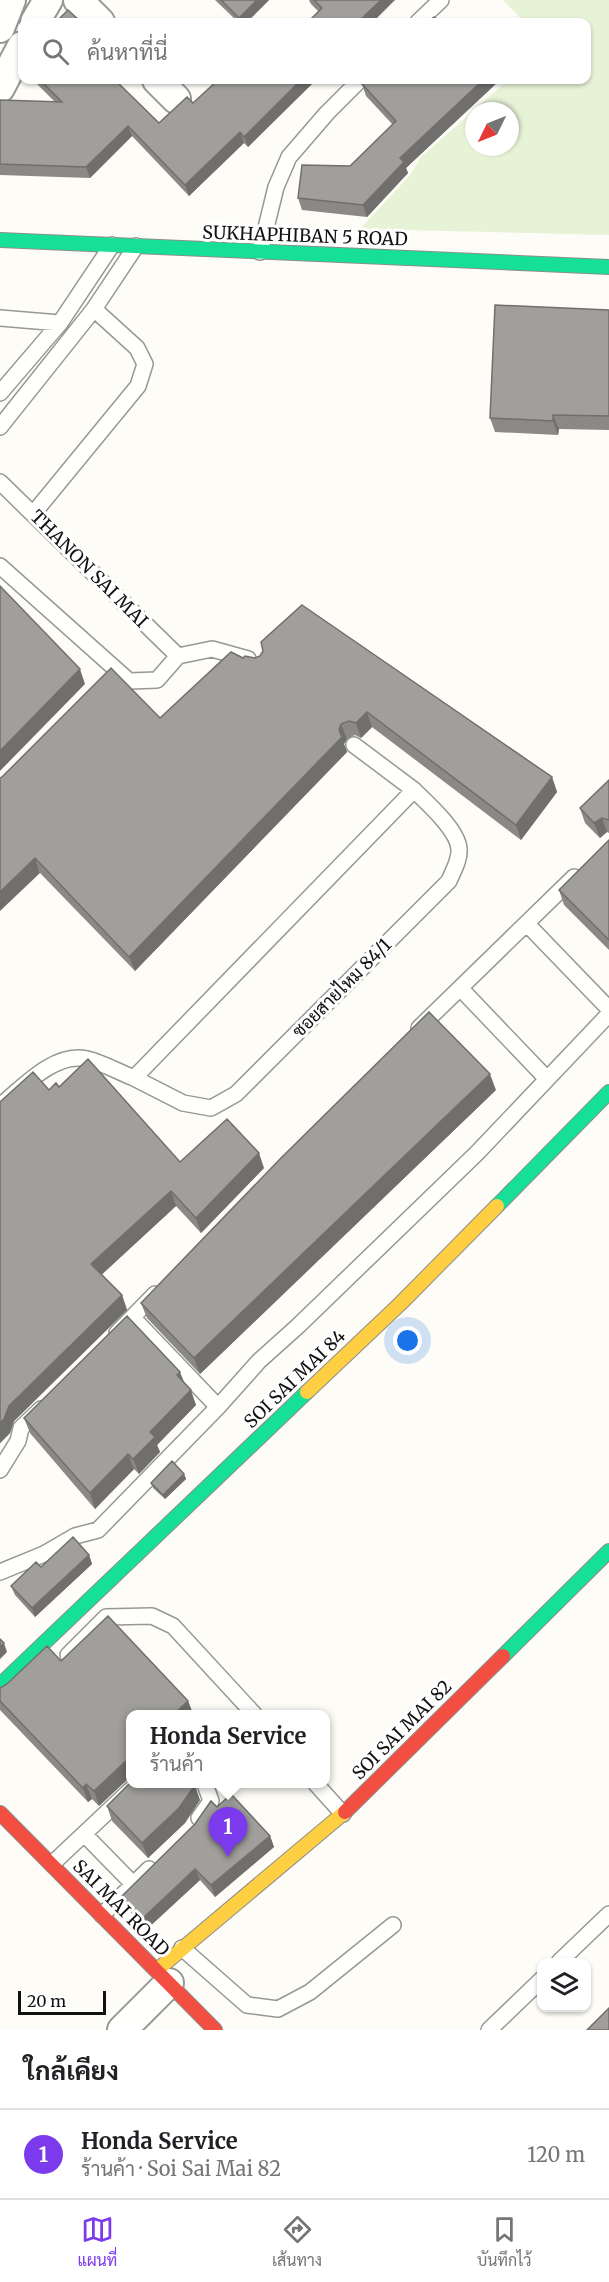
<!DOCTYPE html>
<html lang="th">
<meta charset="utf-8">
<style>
body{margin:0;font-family:Merriweather,Sarabun,serif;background:#f2f2f2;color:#202124}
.controls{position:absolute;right:18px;bottom:18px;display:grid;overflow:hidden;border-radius:12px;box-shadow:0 2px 4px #0004}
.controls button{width:54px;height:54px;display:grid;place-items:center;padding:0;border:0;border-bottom:2px solid #e0e0e0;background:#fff;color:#202124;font:30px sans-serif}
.compass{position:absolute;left:465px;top:102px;width:54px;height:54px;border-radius:50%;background:#fff;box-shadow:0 2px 4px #0004;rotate:227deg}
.scale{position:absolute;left:18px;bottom:15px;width:88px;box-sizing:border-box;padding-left:6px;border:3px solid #111;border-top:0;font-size:16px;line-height:21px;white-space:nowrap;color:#111;-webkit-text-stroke:4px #fff;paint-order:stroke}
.you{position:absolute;left:408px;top:1341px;width:21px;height:21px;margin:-15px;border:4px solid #fff;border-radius:50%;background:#1a73e8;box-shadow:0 0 0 9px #1a73e833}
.badge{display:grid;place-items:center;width:39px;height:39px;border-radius:50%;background:#7c3aed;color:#fff;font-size:20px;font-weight:700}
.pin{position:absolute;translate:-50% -50px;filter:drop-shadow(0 2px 3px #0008)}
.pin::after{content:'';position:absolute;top:32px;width:21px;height:18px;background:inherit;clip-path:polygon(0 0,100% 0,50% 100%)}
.popup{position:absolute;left:126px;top:1710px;width:204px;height:78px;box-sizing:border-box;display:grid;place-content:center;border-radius:12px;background:#fff;filter:drop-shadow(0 2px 4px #0005);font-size:20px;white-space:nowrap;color:#757577}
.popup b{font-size:22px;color:#202124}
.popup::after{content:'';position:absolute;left:50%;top:100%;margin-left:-12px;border:12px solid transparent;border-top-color:#fff}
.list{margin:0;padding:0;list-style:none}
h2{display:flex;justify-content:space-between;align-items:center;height:78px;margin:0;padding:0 24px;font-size:26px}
h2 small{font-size:20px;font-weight:400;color:#757577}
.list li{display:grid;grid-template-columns:39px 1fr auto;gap:18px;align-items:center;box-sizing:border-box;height:90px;padding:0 24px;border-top:2px solid #e0e0e0}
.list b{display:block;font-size:22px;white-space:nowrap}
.list p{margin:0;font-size:20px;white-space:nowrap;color:#757577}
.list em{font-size:20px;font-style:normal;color:#757577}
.icon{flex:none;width:33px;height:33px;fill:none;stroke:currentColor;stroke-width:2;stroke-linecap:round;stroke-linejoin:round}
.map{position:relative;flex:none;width:609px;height:2030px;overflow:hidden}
.search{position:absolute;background:#fff;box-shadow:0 2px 4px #0004;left:18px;right:18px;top:18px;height:66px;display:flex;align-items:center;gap:15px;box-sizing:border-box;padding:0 21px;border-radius:12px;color:#757577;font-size:22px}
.sheet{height:168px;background:#fff}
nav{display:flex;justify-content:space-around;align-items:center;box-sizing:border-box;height:84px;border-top:2px solid #e0e0e0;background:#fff;font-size:16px;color:#757577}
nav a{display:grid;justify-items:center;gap:3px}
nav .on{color:#7c3aed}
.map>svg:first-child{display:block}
.green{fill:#e7f3d7;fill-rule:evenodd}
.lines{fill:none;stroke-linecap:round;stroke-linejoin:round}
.lane-casing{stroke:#979795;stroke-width:18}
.street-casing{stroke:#979795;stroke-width:32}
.fast-casing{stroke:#8e8d8b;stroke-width:16}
.slow-casing{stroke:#8e8d8b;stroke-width:16}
.jam-casing{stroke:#8e8d8b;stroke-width:16}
.lane{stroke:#fffffe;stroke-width:15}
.street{stroke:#fffffe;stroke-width:28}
.fast{stroke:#16e098;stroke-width:14}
.slow{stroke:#ffcf43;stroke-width:14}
.jam{stroke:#f24e42;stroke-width:14}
.wall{fill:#8a8986}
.shaded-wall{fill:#716f6d}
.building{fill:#a19f9c;stroke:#716f6d;stroke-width:1.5}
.labels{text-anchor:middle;stroke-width:6;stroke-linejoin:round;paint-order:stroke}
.street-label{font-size:18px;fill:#111;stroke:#fff}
</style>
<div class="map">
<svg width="609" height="2030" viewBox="0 0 609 2030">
<rect width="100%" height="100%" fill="#fdfcf7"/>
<path class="green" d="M503,0H609V235L360,229L410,175L421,157L508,80H586V22H524ZM474,111H510V147H474Z"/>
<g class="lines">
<g class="lane-casing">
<path id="lane" d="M418,22L441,0
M260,252L276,187L289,157L327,113L360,80
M0,318L60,323
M0,393L60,323L112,245
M0,427L94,309L136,246
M0,482L178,656L157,680L129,681L0,566
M33,514L138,386L145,364L137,348L94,309
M178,656L212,649L248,659
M527,924L609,1009
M461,989L547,1079
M419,1028L574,877
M134,1078L183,1103L211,1108L236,1094L449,881C453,871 460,860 459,849C458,830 427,803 414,790
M0,1106C22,1088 55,1051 87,1059C103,1063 119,1072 134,1078L414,790L354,745
M133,1318L218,1407
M117,1333L155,1294
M0,1470L18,1441L21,1428L41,1409
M0,1572L44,1554L75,1536L98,1530L218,1407L259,1361L298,1326L477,1153L609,1014
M68,1655L106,1617L152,1616L173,1626L254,1714
M316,1784L343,1814
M199,1818L211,1801L205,1784
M84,1834L133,1884
M52,1864L137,1784
M102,1915L149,1869
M182,1948L247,2005L278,2009L310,1992L393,1925
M559,1962L609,1914
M489,2030L542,1979"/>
</g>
<g class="street-casing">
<path id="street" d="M78,0L100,22
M35,22L48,0
M0,28L11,0
M157,80L176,99
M0,88L22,46
M122,2030L169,1983"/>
</g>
<g class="fast-casing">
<path id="fast" d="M0,240L609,267
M497,1206L609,1092
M503,1656L609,1551
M0,1685L307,1392"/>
</g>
<g class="slow-casing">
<path id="slow" d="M307,1392L400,1304L497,1206
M157,1970L345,1812"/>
</g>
<g class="jam-casing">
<path id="jam" d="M345,1812L503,1656
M0,1813L215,2030"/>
</g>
<use href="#lane" class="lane"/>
<use href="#street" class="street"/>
<use href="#fast" class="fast"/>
<use href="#slow" class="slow"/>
<use href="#jam" class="jam"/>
</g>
<path class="wall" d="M215,0H269L247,22H238Z
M309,0H395L319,12L311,4Z
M33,80H115L159,123L193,103L316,80L248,147L244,143L189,196L132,136L90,178L0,175V100L55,102Z
M500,80L406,168L408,173L367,217L302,210L298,198L350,166L393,125L366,96L362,84Z
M609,310V430L559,429L558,435L495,432L490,418Z
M243,658L552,777L557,792L521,840L372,727L361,738L355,735L347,739L344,744L347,752L135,971L40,873L0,778L160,718Z
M609,780V833L607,832L600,838L585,823L580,808Z
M609,840V950L564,905L559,890Z
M59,1087L180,1162L264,1168L201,1233L176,1206L101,1275L122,1295L127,1310L14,1421L10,1433L0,1443V1102Z
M496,1090L200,1374L147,1318L141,1303Z
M184,1383L196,1405L157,1445L160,1452L139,1474L134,1469L95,1509L30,1433L24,1418Z
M184,1474L186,1479L165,1499L153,1488L151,1483Z
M89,1555L92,1564L35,1617L15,1595L11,1586L41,1567Z
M61,1661L188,1701L193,1714H130V1777L99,1806L92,1799L88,1802L0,1710V1688Z
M200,1800L185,1823L148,1858L112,1821L107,1806Z
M270,1836L274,1847L215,1897L200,1880L147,1929L126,1907L122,1896Z"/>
<path class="shaded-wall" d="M257,0H269L247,22H241L239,18Z
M381,0H395L373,22H358Z
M301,80H316L248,147L244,137Z
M483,80H500L406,168L408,173L367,217L363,205L400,158Z
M128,126L132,136L90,178L86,167Z
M240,132L244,143L189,196L185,185Z
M553,415L559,429L558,435L553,421Z
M80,669L85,684L0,771V751Z
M367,712L372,727L361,738L356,723Z
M341,724L347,739L344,744L347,752L135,971L129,957L339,730Z
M552,777L557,792L521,840L516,825Z
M602,818L607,832L600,838L594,823Z
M35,858L40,873L0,911V892Z
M490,1074L496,1090L200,1374L194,1358Z
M259,1153L264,1168L201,1233L196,1218Z
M171,1191L176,1206L97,1279L91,1264Z
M122,1295L127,1310L14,1421L10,1433L0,1443V1423L9,1406Z
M180,1372L186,1387L177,1375Z
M191,1390L196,1405L157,1445L160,1452L139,1474L133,1459L150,1432Z
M128,1454L134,1469L95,1509L90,1493Z
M184,1474L186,1479L165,1499L163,1495Z
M89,1555L92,1564L35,1617L32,1608Z
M4,1643L7,1652L0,1659V1647Z
M188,1701L193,1714H174Z
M125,1762L130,1777L99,1806L94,1791Z
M86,1784L92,1799L88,1802L83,1788Z
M195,1785L200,1800L185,1823L148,1858L142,1843Z
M270,1836L274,1847L215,1897L211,1885Z
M195,1869L200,1880L147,1929L143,1918Z"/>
<path class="building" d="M221,0H257L239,18Z
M314,0H381L358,22H308L322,8Z
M68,10L81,22H56Z
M434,17L439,22H428Z
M40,80H115L159,123L187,97L193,103L218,80H301L244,137L240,132L185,185L128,126L86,167L0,164V100L62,102Z
M367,80H483L400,158L404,162L363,205L298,198L302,165L350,166L396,121L362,84Z
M495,305L609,310V416L553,415V421L490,418Z
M0,586L80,669L0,751Z
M302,605L552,777L516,825L367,712L356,723L349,721L341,724L339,730L342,737L129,957L35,858L0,892V778L2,777L111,668L160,718L231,652L243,658L245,656L255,658L260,656L263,651L261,642Z
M609,780V820L602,818L594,823L580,808Z
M609,840V940L559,890Z
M429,1012L490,1074L194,1358L141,1303L281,1158Z
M88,1059L180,1162L227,1119L259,1153L196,1218L171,1191L91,1264L122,1295L9,1406L4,1419L0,1423V1102L33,1072L49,1090L56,1083L59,1087Z
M127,1316L180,1372L177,1375L191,1390L150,1432L155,1437L133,1459L128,1454L90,1493L24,1418Z
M172,1461L184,1474L163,1495L151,1483Z
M73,1537L89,1555L32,1608L11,1586L36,1562L41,1567Z
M108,1616L188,1701L174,1714H130V1760L125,1762L94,1791L86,1784L83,1788L0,1701V1688L7,1684L47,1646L61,1661Z
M0,1639L4,1643L0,1647Z
M130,1783L194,1784L195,1785L179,1808L142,1843L107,1806Z
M231,1794L270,1836L211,1885L195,1869L143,1918L122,1896L195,1824L211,1801L217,1807Z
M609,2008V2030H587Z"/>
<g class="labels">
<g class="street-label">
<text transform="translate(305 236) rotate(2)" y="6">SUKHAPHIBAN 5 ROAD</text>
<text transform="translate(89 569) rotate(45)" y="6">THANON SAI MAI</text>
<text transform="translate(342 988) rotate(-45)" y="6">ซอยสายไหม 84/1</text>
<text transform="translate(295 1379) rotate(-44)" y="6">SOI SAI MAI 84</text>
<text transform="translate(402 1730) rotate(-45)" y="6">SOI SAI MAI 82</text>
<text transform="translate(121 1908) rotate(45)" y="6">SAI MAI ROAD</text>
</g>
</g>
</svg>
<div class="controls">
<button><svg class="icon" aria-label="layers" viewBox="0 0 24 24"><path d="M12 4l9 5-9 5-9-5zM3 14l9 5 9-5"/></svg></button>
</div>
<svg class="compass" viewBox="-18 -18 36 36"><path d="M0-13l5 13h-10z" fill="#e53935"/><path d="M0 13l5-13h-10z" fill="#757577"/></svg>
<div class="scale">20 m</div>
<div class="you"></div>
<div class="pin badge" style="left:228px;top:1857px">1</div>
<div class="popup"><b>Honda Service</b>ร้านค้า</div>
<div class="search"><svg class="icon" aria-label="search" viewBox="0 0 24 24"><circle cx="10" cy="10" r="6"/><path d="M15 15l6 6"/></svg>ค้นหาที่นี่</div>
</div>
<section class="sheet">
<h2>ใกล้เคียง<small></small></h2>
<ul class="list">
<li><span class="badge">1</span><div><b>Honda Service</b><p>ร้านค้า · Soi Sai Mai 82</p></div><em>120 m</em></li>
</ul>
</section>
<nav>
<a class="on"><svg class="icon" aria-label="map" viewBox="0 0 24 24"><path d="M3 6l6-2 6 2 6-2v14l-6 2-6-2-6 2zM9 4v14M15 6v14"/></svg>แผนที่</a>
<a><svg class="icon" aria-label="directions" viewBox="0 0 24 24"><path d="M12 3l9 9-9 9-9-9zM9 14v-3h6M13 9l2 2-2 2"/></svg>เส้นทาง</a>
<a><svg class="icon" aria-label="saved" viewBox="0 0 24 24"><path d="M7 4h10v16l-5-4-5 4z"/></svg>บันทึกไว้</a>
</nav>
